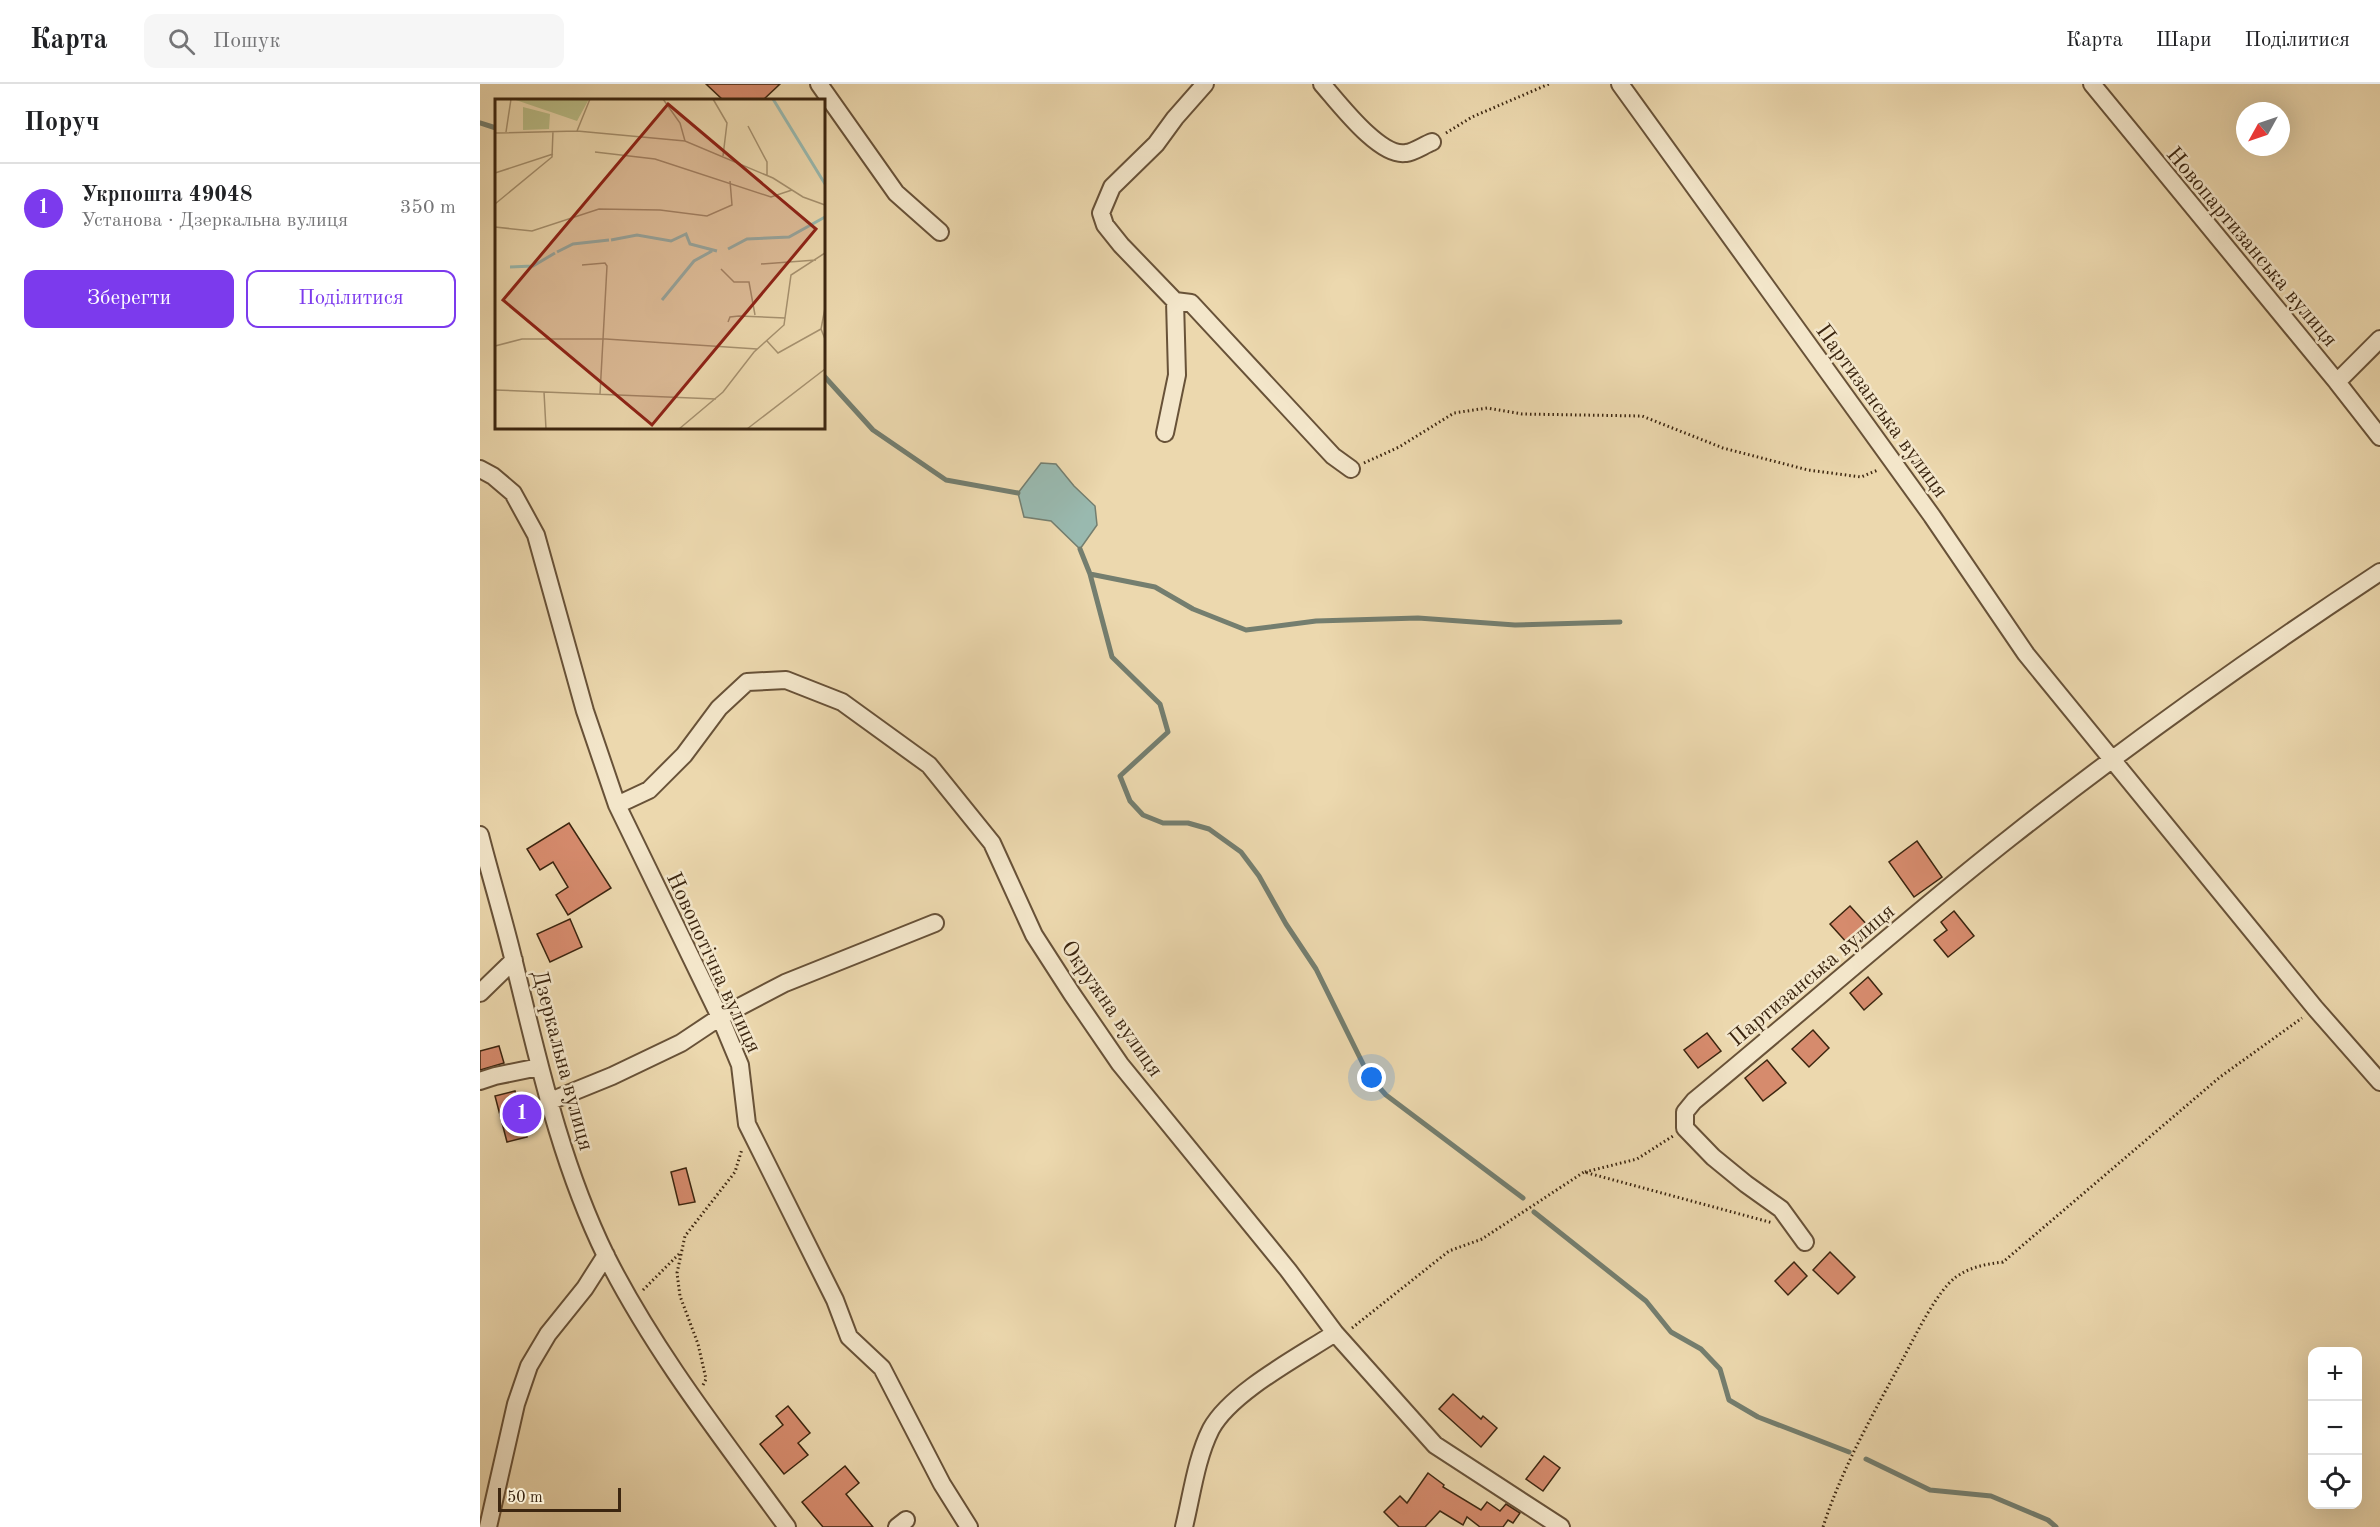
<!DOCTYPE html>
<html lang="uk">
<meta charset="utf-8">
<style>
body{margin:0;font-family:"Old Standard TT",serif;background:#f6f6f6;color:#202124}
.controls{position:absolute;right:18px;bottom:18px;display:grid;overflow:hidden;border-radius:12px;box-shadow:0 6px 24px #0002}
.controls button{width:54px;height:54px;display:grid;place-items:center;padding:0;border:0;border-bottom:2px solid #e0e0e0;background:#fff;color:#202124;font:30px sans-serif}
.compass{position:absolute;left:1756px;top:18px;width:54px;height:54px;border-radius:50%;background:#fff;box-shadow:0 6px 24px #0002;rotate:230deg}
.scale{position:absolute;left:18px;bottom:15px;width:123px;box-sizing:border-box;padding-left:6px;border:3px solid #3c2610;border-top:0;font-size:16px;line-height:21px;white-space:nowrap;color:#3c2610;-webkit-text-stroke:4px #f3e6ca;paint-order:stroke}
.you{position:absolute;left:892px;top:994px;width:21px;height:21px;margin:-15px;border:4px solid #fff;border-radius:50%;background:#1a73e8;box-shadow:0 0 0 9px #1a73e833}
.badge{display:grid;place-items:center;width:39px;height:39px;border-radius:50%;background:#7c3aed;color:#fff;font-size:20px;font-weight:700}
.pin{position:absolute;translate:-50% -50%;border:3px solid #fff;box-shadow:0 2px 6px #0006}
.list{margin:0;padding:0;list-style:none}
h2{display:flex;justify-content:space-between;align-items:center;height:78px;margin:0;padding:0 24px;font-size:26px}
h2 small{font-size:20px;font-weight:400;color:#757577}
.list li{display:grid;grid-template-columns:39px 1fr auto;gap:18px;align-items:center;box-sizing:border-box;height:90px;padding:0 24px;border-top:2px solid #e0e0e0}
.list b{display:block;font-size:22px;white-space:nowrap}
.list p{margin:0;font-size:20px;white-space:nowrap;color:#757577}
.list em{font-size:20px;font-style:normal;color:#757577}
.actions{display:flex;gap:12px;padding:18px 24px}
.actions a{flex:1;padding:14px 0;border:2px solid #7c3aed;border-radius:12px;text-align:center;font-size:21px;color:#7c3aed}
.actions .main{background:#7c3aed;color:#fff}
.icon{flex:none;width:33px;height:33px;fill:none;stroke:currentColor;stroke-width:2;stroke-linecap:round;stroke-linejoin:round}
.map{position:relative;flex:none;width:1900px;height:1443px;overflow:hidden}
header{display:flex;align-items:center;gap:36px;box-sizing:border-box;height:84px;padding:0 30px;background:#fff;border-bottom:2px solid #e0e0e0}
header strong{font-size:28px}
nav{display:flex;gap:33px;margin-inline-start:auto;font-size:21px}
.search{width:420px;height:54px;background:#f6f6f6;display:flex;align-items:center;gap:15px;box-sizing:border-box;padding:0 21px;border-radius:12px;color:#757577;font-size:22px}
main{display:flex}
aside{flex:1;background:#fff}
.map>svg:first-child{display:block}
.water{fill:#99b9af;stroke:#747e6f;stroke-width:1.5}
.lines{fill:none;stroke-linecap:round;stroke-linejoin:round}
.stream{stroke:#747e6f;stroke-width:5}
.building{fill:#d68b6d;stroke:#3c2610;stroke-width:1.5}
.minor-casing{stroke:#685238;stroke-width:20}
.path{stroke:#3c2610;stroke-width:3;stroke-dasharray:1.5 3;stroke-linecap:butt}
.minor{stroke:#f3e6ca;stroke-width:16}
.labels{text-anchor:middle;stroke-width:5;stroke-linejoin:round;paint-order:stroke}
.street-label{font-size:22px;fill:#3c2610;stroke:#f3e6ca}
.inset-river{fill:none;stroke:#99b9af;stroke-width:3}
.inset-road{fill:none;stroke:#a6916f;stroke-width:1.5}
.view{fill:#8f2418;fill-opacity:0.15;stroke:#8f2418;stroke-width:3}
.inset-edge{fill:none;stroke:#3c2610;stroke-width:3}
</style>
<header>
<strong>Карта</strong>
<div class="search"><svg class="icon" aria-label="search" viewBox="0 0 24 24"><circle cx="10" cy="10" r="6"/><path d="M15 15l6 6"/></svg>Пошук</div>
<nav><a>Карта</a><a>Шари</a><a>Поділитися</a></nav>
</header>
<main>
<aside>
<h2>Поруч<small></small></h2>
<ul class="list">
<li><span class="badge">1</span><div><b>Укрпошта 49048</b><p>Установа · Дзеркальна вулиця</p></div><em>350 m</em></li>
</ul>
<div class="actions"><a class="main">Зберегти</a><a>Поділитися</a></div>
</aside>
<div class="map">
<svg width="1900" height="1443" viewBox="0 0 1900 1443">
<rect width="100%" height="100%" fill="#ecd8ae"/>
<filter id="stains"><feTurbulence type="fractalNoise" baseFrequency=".00333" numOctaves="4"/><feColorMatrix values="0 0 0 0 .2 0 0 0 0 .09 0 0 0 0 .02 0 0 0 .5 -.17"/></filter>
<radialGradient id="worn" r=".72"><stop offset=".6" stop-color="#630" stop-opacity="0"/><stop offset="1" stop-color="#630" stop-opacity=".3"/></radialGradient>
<path class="water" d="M561,379L576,380L594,402L615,422L617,441L600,465L571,437L544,433L538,409Z"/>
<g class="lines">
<path class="stream" d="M0,39L16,44
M344,292L393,346L466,396L538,409
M600,465L610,490L632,573L680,620L688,648L640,692L650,717L663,731L683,739H708L729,745L761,768L779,792L806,840L836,885L889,992L906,1011L1043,1114
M610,490L675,503L713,525L766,546L836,537L938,534L1035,541L1140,538
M1054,1128L1166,1217L1191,1248L1221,1265L1240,1285L1249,1316L1278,1333L1369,1368
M1386,1375L1450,1406L1511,1412L1568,1436L1576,1443"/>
</g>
<path class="building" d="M226,0H300L283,16H243Z
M89,739L131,804L88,831L76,811L88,803L73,778L60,786L47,765Z
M1437,757L1462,793L1434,813L1409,778Z
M1370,822L1388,842L1368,860L1350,840Z
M1474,827L1494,852L1468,873L1454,856L1467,846L1461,838Z
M90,835L102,863L70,878L57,850Z
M1388,893L1402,910L1384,926L1370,909Z
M1333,946L1349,964L1329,983L1312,965Z
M1227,949L1241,967L1218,984L1204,966Z
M19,962L24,979L0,986V967Z
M1287,976L1306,999L1283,1017L1265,994Z
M35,1007L47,1053L27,1058L15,1012Z
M206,1084L215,1118L199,1121L191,1088Z
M1350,1168L1375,1193L1358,1210L1333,1186Z
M1314,1178L1327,1192L1308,1211L1295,1197Z
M973,1310L1001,1335L1003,1332L1017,1344L1001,1363L959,1325Z
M308,1322L330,1349L318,1359L328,1371L304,1390L280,1360L303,1341L296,1332Z
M1064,1372L1080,1384L1063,1407L1046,1395Z
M365,1382L379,1399L366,1410L393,1443H343L322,1418Z
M948,1389L964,1401L963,1403L1001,1426L1007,1418L1020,1427L1026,1420L1040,1429L1033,1439L1028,1436L1023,1443H1000L987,1433L983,1441L960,1427L945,1443H919L904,1428L920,1412L927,1419Z"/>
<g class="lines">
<g class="minor-casing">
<path id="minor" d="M339,0L416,109L460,148
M842,0C858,18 900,74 926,69C934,68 944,61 952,58
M1140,0L1452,432L1546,570L1835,924L1900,998
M1612,0L1857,298L1900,353
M695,217L711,219L853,372L871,385
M1857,298L1900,255
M685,349L697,291L695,217L641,161L625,141L621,129L632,103L676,60L695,34L725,0
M0,385L13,392L33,409L56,451L105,627L137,721L240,933L260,981L267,1040L355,1216L369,1253L402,1284L462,1400L489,1443
M137,721L169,706L204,671L239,624L267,598L306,596L362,618L449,681L512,759L554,851L592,910L640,980L808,1186L855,1249L955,1361L1081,1443
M0,751C11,794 24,836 34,878C59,979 80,1078 126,1172C175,1269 243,1355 307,1443
M0,909L34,876
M0,997L15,992L59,983
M68,1018L132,992L201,959L240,933L305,899L455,839
M1325,1158L1301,1125L1266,1100L1233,1073L1205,1044V1028L1214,1017C1320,930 1423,838 1531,753C1650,659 1774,571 1900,488
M8,1443L36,1320L49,1282L68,1250L105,1204L126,1171
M417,1443L426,1436
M704,1443C712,1410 716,1375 731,1345C751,1308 820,1272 855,1249"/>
</g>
<path class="path" d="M966,49L992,33L1069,0
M884,379L919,363L974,329L1007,324L1042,330L1162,332L1243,364L1328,386L1381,393L1398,386
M1105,1088L1157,1075L1193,1052
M163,1206L201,1168
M872,1244L969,1167L1002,1155L1104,1088L1293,1139
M223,1301L226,1295L218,1260L200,1212L197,1189L205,1152L255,1088L262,1065
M1343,1443C1362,1384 1394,1328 1424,1273C1435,1252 1457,1207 1476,1193C1490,1183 1506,1180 1523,1178L1740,993L1822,934"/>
<use href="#minor" class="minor"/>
</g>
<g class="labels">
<g class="street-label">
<text transform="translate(1773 162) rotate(50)" y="8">Новопартизанська вулиця</text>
<text transform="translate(1403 326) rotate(54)" y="8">Партизанська вулиця</text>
<text transform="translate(235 878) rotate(65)" y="8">Новопотічна вулиця</text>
<text transform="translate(1331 890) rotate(-40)" y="8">Партизанська вулиця</text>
<text transform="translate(633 924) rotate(55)" y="8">Окружна вулиця</text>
<text transform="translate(84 976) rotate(75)" y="8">Дзеркальна вулиця</text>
</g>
</g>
<g transform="translate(15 15)">
<rect width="330" height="330" fill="#ecd8ae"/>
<path d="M18,0H94L82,22ZM28,8L55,15L54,30L28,31Z" fill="#babe88"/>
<path class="inset-river" d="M278,0L330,85M116,141L142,136L176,142L191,135L195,145L222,152M233,150L252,140L294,138L330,118M62,153L78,145L114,141M15,168L38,167L60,154M167,201L199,162L217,152"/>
<path class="inset-road" d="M168,0L185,24L190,42M218,0L232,24L228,57M253,27L272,63V76M82,32L95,0M11,33L16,0M0,34L82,32L190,42L278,79L308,98L330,106M100,53L160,60L276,98L297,91M0,74L58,55M0,105L57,58L58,32M0,128L37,132L104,110L165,111L212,117L237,106L235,82M266,165L321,161M87,166L110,164L112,167L105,295M226,170L239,183H254L260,216M330,209L326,230L330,240M233,223L235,218L244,217L290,219M272,242L283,254L326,230M0,247L27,240H111L262,250M0,291L221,300M49,293L51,330M184,330L228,293L259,253L289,226L296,176L330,154M252,330L330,270"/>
<path class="view" d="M173,5L321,130L157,326L8,201Z"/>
<rect width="330" height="330" class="inset-edge"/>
</g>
<rect width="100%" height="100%" filter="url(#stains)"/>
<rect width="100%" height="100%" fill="url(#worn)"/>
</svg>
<div class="controls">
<button>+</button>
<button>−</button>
<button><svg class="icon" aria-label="locate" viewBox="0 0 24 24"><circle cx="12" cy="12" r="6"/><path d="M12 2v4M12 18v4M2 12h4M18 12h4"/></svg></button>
</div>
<svg class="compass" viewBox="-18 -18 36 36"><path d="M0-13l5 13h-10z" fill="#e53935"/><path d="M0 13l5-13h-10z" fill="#757577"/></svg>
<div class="scale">50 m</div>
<div class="you"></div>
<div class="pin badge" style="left:42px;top:1030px">1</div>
</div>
</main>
